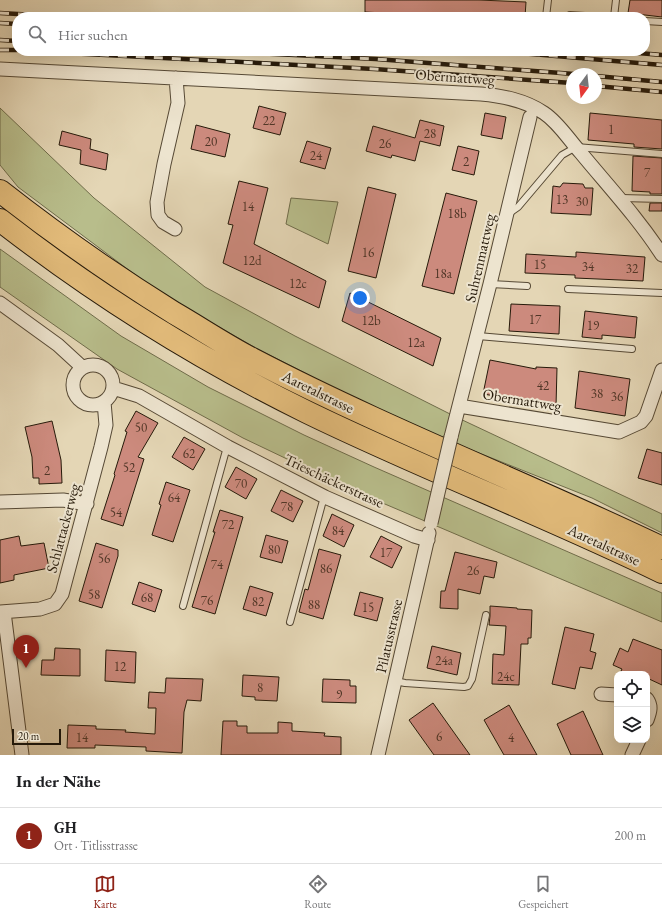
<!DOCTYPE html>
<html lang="de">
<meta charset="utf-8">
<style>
body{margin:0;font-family:"EB Garamond",serif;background:#f6f6f6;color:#202124}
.controls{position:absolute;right:12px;bottom:12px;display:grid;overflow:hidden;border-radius:8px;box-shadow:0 4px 16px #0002}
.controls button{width:36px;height:36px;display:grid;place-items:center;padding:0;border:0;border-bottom:1px solid #e0e0e0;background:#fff;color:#202124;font:20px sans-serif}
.compass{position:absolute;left:566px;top:68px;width:36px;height:36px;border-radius:50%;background:#fff;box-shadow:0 4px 16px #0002;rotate:195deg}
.scale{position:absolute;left:12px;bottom:10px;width:49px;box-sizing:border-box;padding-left:4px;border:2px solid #261a0a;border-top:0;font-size:11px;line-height:14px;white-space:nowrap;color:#261a0a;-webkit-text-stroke:3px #ede4cf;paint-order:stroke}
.you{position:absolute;left:360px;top:298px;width:14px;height:14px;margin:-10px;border:3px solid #fff;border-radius:50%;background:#1a73e8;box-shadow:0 0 0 6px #1a73e833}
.badge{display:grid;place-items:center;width:26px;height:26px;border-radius:50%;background:#8f2418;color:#fff;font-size:13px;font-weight:700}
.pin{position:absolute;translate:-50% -33px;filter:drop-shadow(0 1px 2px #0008)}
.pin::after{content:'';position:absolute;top:21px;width:14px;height:12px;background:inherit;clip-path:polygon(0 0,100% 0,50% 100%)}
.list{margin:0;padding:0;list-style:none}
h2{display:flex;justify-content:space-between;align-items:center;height:52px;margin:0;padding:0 16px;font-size:17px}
h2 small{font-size:13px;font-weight:400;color:#757577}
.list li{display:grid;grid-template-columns:26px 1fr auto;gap:12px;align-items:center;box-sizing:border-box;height:56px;padding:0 16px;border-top:1px solid #e0e0e0}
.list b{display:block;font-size:15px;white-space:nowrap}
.list p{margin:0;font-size:13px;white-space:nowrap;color:#757577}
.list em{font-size:13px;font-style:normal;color:#757577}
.icon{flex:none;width:22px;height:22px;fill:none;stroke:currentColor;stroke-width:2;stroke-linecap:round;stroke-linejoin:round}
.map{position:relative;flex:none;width:662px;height:755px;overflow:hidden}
.search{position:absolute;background:#fff;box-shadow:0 4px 16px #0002;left:12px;right:12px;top:12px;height:44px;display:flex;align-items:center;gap:10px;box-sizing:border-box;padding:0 14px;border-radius:16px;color:#757577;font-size:15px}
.sheet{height:108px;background:#fff}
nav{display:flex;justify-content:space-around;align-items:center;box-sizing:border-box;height:56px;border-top:1px solid #e0e0e0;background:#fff;font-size:11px;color:#757577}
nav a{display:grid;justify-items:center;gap:2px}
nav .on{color:#8f2418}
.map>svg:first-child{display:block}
.green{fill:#b8bd8b;stroke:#6f6c4a}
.building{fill:#cc8a7d;stroke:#261a0a}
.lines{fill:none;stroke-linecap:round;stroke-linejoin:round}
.service-casing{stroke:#564935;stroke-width:8}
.minor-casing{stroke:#564935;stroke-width:15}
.motorway-casing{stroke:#261a0a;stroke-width:24}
.service{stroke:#ede4cf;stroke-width:6}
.minor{stroke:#ede4cf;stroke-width:13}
.motorway{stroke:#e2bb7a;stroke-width:22}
.rail-casing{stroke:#261a0a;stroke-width:4.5}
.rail{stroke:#ede4cf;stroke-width:3;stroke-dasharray:9;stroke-linecap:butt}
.minor-bridge-casing{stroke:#564935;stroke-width:15;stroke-linecap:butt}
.minor-bridge{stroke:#ede4cf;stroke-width:13}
.labels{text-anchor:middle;stroke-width:4;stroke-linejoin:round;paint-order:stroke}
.number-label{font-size:13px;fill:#503627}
.street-label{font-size:15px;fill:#261a0a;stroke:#ede4cf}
</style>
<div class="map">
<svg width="662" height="755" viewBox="0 0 662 755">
<rect width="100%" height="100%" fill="#e4d6b5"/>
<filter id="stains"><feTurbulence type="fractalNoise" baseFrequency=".005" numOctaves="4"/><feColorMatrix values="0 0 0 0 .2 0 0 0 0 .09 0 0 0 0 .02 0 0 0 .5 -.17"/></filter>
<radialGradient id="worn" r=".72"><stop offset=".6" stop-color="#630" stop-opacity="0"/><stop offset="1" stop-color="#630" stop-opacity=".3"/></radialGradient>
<path class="green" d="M0,108L94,198L205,287L295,336L456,417L662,514V533L592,498L469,449L407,423L338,390L254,347L158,292L18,187L0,165Z
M291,198L338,202L328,244L286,224Z
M0,249L121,336L208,387L304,435L374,467L662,593V622L352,490L243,438L117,369L0,287Z"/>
<path class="building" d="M365,0H479L526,2L525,17H459L365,12Z
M630,0H662V17L628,13Z
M259,106L286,113L280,135L253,128Z
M485,113L506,117L502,139L481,135Z
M590,113L662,120V149L634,147V144L588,140Z
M420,120L444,126L440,146L420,141L415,161L392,155L391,158L366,151L373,126L415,138Z
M196,125L230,134L225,157L191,149Z
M62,131L91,139L90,149L108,154L106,170L80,164L81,150L59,145Z
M307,141L331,148L325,169L300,162Z
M458,146L479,151L474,175L452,170Z
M633,156L662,158V194H650V192L632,191Z
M239,181L268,188L254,244L326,281L319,308L223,263L233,225L228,224Z
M563,183L583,184L585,188H593L591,215L551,213L553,186L560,187Z
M368,187L396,194L376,278L348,271Z
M446,193L477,201L454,294L422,286Z
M650,203H662V211H649Z
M576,252L645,257L643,281L575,278V275L525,273L526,254L576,257Z
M350,293L441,338L433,366L342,321Z
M511,304L560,306L559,334L509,331Z
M585,311L637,317L635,338L602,335V339L582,337Z
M490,360L536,369V367L557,368L556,406L483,394Z
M579,371L630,379L625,416L575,408Z
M136,411L158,423L138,457L144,459L123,526L101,519L115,475L114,474L127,432L125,431Z
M52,421L61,460L62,483L39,484V478H33L32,457L25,427Z
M184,437L205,449L193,470L172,457Z
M647,449L662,453V485L638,478Z
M236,467L257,479L246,499L225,487Z
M166,482L190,490L173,542L152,535L161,505L159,504Z
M281,490L303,501L293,522L271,511Z
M220,510L243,517L215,614L192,607L215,532H213Z
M332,514L354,525L344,547L323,536Z
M266,535L288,541L282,563L260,557Z
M19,536L21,546L44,543L49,568L14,575V580L0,583V540Z
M381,536L402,547L392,568L370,557Z
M96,543L118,550V556L102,608L79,601Z
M319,549L341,555L323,619L299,612L305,589L308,590Z
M455,552L497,562L494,578L484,576L480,594L458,589V609L440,608L441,591H445Z
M139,582L162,590L155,612L132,604Z
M250,586L273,593L266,616L243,609Z
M360,592L383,598L377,621L354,615Z
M490,606L517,608V609L532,610L531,638H528V644H521L519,685L492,684L493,654L504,655L506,626L489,625L490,616Z
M565,627L594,634L590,651L596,653L592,669L580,667L575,689L552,684Z
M633,639L662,650V685L647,678V674H628L621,671L622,669L613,665L620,648L628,652Z
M432,646L461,653L457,675L427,668Z
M55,648L80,649V676L41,675L42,660H54Z
M106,650L136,652L135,683L105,681Z
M243,675L279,677L277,701L255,700V697L242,696Z
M166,678L203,679L201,701L187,700L184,712L182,753L146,751V747L95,745V748H67L68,725L96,726V729L126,730L125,732L155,734L156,708H148L149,692L165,693Z
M323,679L350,680V686H356V703L322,702Z
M433,703L470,755H434L409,720Z
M509,705L537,755H504L484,720Z
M583,711L603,755H571L557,724Z
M223,721H237V726H247V733H278V722L292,723V731L325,733L324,736L341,737V755H221Z"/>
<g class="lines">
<g class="service-casing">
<path id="service" d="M570,15L600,17
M546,17L548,0
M614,17L616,0
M645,21L662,22
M621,198L662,199
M508,214L518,207L562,155L576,147L662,154
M490,284L527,286
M568,289L662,293
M478,336L632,349
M183,606L225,454L228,447
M290,622L322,504L325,497
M395,681L405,683L464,687L468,686L472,679L486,615"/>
</g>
<g class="minor-casing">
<path id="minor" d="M0,69L481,94C503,96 525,100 544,113C559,123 569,140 581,153C609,187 638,218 662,255
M175,229L163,222L158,215L157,202L164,164L178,103L176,78
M0,303L58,345L82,367
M73 385a20 20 0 1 1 40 0a20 20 0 1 1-40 0Z
M113,388L139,396L228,447L325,497L414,536L428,540
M459,406L619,432L641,422L646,416L662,370
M451,437L490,284L530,117
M0,502L63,500L87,504
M0,612L40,609L55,604L62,594L101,447L106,425L104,402
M4,612L22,755
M601,694L617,695
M647,699C652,706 650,712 647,720
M378,755L429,533
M632,755L639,740"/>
</g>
<g class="motorway-casing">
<path id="motorway" d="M0,191C56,235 113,275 174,313C200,328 225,345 252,359C386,429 526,483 662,548
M0,220C95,294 199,359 307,412C424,469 545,515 662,572"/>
</g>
<use href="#service" class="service"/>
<use href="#minor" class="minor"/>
<use href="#motorway" class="motorway"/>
<g class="rail-casing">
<path id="rail" d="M0,13L71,17
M0,23L17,24
M0,40L17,41
M0,50H17
M28,51L374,69L572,83
M216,51L376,59L574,74
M495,51L662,65
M614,51L662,55
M596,76L662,82
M596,86L662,92"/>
</g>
<use href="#rail" class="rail"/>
<g class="minor-bridge-casing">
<path id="minor-bridge" d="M431,523L451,437"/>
</g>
<use href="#minor-bridge" class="minor-bridge"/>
</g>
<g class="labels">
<g class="number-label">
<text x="269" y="125">22</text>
<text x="611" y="134">1</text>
<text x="430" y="138">28</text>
<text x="211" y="146">20</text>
<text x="385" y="148">26</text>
<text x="316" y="160">24</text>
<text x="466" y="166">2</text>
<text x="647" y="177">7</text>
<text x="562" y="204">13</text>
<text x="582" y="206">30</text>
<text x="248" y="211">14</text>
<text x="457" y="218">18b</text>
<text x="368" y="257">16</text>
<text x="252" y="265">12d</text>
<text x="540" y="269">15</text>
<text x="588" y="271">34</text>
<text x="632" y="273">32</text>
<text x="443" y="278">18a</text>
<text x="298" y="288">12c</text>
<text x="535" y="324">17</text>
<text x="371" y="325">12b</text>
<text x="593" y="330">19</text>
<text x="416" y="347">12a</text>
<text x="543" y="390">42</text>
<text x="597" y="398">38</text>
<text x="617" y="401">36</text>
<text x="141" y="432">50</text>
<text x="189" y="458">62</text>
<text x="129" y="472">52</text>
<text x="47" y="475">2</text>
<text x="241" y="488">70</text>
<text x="174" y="502">64</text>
<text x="287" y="511">78</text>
<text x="116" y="517">54</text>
<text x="228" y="529">72</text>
<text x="338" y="535">84</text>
<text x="274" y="554">80</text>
<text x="386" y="557">17</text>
<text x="104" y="563">56</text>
<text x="217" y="569">74</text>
<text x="326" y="573">86</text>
<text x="473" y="575">26</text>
<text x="94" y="599">58</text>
<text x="147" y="602">68</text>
<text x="207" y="605">76</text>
<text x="258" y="606">82</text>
<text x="314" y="609">88</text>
<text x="368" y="612">15</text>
<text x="444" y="665">24a</text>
<text x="120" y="671">12</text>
<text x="506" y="681">24c</text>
<text x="260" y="692">8</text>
<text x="339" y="699">9</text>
<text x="439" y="741">6</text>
<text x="82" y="742">14</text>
<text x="511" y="742">4</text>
</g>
<g class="street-label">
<text transform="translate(455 77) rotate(4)" y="5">Obermattweg</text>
<text transform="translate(480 258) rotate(-77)" y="5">Suhrenmattweg</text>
<text transform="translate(318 392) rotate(26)" y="5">Aaretalstrasse</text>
<text transform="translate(522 400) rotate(9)" y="5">Obermattweg</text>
<text transform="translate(334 481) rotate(25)" y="5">Trieschäckerstrasse</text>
<text transform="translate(63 528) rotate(-75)" y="5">Schlattackerweg</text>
<text transform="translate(604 545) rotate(25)" y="5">Aaretalstrasse</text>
<text transform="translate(389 636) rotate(-77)" y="5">Pilatusstrasse</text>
</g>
</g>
<rect width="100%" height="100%" filter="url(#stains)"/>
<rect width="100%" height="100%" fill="url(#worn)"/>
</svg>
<div class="controls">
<button><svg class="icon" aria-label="locate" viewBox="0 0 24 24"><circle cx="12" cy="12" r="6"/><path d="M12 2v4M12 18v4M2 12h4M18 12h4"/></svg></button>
<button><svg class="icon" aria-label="layers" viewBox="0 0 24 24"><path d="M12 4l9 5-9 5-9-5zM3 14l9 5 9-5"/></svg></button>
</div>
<svg class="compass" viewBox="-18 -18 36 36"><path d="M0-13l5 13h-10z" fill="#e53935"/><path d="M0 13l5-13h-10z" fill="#757577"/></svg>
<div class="scale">20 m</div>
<div class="you"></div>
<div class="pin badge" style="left:26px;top:668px">1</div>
<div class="search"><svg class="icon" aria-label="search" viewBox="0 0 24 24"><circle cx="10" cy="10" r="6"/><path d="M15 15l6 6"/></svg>Hier suchen</div>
</div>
<section class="sheet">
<h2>In der Nähe<small></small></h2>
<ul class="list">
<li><span class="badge">1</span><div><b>GH</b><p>Ort · Titlisstrasse</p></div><em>200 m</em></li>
</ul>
</section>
<nav>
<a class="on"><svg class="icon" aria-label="map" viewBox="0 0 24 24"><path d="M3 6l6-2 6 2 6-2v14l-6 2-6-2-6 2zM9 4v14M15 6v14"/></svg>Karte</a>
<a><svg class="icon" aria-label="directions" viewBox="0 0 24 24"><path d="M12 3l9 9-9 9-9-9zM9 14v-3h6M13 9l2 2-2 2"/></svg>Route</a>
<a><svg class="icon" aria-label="saved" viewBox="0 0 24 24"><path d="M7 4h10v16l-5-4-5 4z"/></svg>Gespeichert</a>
</nav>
